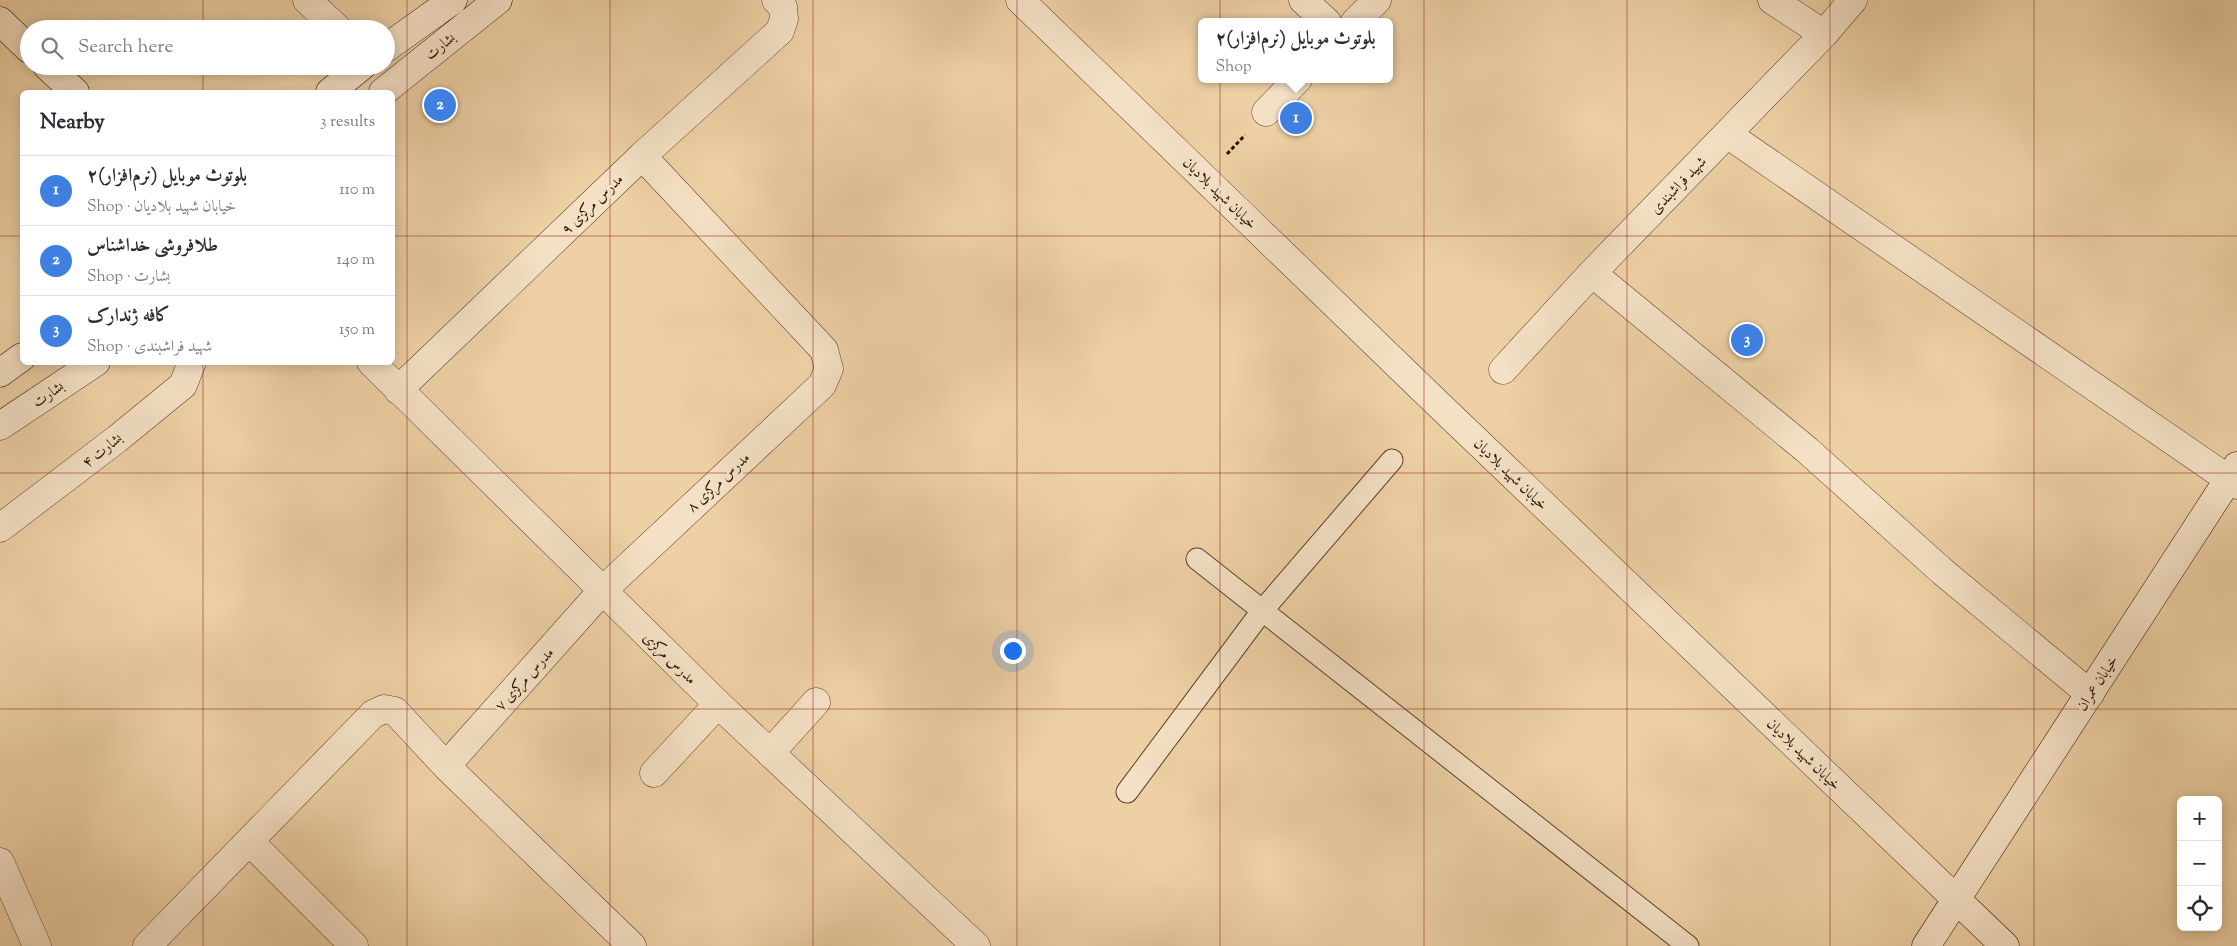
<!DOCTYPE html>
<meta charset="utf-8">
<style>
body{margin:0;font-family:"Sorts Mill Goudy",Amiri,serif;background:#f7f7f7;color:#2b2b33}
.controls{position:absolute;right:15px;bottom:15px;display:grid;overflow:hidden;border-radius:8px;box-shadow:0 2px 12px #0003}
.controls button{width:45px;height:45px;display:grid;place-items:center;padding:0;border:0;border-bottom:1px solid #e1e1e2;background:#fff;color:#2b2b33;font:25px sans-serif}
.you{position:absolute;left:1012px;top:650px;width:18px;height:18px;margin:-12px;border:4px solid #fff;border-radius:50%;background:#1a73e8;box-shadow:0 0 0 8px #1a73e833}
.badge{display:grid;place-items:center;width:32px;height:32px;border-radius:50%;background:#2563eb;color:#fff;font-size:16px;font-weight:700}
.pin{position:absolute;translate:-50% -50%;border:2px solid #fff;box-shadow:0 1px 5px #0006}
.popup{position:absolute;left:1198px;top:18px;width:195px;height:65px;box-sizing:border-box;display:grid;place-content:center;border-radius:8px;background:#fff;filter:drop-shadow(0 1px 4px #0005);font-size:16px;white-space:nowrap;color:#7c7c81}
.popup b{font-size:19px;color:#2b2b33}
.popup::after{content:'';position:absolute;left:50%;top:100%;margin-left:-10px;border:10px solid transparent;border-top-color:#fff}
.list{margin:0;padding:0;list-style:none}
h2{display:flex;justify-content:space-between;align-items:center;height:65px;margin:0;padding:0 20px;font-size:21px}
h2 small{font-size:16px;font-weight:400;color:#7c7c81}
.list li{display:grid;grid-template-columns:32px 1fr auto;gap:15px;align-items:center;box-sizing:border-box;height:70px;padding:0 20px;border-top:1px solid #e1e1e2}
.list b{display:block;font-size:19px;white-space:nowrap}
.list p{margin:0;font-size:16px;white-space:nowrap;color:#7c7c81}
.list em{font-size:16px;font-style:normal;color:#7c7c81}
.icon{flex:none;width:28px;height:28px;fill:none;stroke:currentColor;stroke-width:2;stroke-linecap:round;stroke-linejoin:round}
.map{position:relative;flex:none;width:2237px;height:946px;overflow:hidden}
.search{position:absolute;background:#fff;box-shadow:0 2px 12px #0003;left:20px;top:20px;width:375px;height:55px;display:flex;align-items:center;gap:12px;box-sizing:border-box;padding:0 18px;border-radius:28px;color:#7c7c81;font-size:19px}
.panel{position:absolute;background:#fff;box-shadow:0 2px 12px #0003;left:20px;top:90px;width:375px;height:275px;border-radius:8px}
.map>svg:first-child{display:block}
.building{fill:#8f7557;stroke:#281303}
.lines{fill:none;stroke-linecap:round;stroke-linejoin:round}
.lane-casing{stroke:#5a422c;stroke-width:23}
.street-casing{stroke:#5a422c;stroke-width:29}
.secondary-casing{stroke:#281303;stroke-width:29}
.path{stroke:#281303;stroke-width:3;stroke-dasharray:4 2.5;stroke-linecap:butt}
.lane{stroke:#f4e0c4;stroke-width:21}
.street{stroke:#f4e0c4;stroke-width:28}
.secondary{stroke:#f4e0c4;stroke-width:28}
.grid{fill:none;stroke:#8f2418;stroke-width:1;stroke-opacity:0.55}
.labels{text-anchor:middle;stroke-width:5;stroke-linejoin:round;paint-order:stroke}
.street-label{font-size:15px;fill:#281303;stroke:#f4e0c4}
</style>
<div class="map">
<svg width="2237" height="946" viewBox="0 0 2237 946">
<rect width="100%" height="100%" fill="#eed0a5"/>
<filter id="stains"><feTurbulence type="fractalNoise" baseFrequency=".004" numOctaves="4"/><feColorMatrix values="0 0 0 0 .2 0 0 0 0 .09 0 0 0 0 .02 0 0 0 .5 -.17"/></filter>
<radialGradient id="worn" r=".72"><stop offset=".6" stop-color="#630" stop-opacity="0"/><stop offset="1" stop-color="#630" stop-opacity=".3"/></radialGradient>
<path class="building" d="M1298,100L1308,111L1295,124L1284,110Z"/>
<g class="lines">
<g class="lane-casing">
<path id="lane" d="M1197,559L1688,946
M1127,792L1262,611L1392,460"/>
</g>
<g class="street-casing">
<path id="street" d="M307,0L338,29
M1020,0L1438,404L1957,900
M1303,0L1327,22
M1772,0L1824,34
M1355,22L1377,0
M1266,112L1298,79
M1727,134L2237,485
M1592,273L1807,450L1943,572L2090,694
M371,362L718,704L976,946
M1503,370L1592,273L1824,34L1853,0
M398,390L642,156L780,31L784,19L783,7L776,0
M0,528L117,439L183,385L192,362
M770,753L816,702
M446,766L602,591L822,385L829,369L824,350L642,156
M654,773L718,704
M250,842L354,946
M0,862L37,946
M147,946L373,714L384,709L395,711L446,766L632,946"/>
</g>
<g class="secondary-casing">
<path id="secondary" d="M0,21L29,49
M386,48L453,0
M47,66L75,92
M330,92L362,66
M383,92L498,0
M0,373L22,357
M0,426L96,362
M1957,900L2005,946
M1926,946L2237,466"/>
</g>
<path class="path" d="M1227,154L1245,135"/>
<use href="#lane" class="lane"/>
<use href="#street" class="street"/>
<use href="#secondary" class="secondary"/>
</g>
<path class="grid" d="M203,0V29M407,0V946M610,0V946M813,0V946M1017,0V946M1220,0V946M1424,0V946M1627,0V946M1830,0V946M2034,0V946M203,66V92M0,236H22M392,236H2237M203,362V946M0,473H2237M0,709H2237"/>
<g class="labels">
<g class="street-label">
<text transform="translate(440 46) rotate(-39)" y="5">بشارت</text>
<text transform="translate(1678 185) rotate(-46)" y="5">شهید فراشبندی</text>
<text transform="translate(1220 193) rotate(44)" y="5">خیابان شهید بلادیان</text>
<text transform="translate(592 204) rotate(-44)" y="5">مدرس مرکزی ۹</text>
<text transform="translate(48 394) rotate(-34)" y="5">بشارت</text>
<text transform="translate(102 450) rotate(-38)" y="5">بشارت ۴</text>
<text transform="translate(1511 474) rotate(44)" y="5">خیابان شهید بلادیان</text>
<text transform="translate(718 482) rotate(-43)" y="5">مدرس مرکزی ۸</text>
<text transform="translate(670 658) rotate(44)" y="5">مدرس مرکزی</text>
<text transform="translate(524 679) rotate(-48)" y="5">مدرس مرکزی ۷</text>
<text transform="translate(2097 683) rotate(-57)" y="5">خیابان عمران</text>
<text transform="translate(1804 754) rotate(44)" y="5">خیابان شهید بلادیان</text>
</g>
</g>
<rect width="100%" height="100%" filter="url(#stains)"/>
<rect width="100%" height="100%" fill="url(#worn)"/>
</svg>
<div class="controls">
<button>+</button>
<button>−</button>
<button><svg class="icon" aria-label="locate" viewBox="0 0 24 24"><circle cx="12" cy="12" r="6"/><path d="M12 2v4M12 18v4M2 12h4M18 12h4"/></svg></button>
</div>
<div class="you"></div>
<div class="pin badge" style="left:1296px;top:118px;background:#3f7fe0">1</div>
<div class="popup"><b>بلوتوث موبایل (نرم‌افزار)۲</b>Shop</div>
<div class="pin badge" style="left:440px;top:105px;background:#3f7fe0">2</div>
<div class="pin badge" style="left:1747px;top:340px;background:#3f7fe0">3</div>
<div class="search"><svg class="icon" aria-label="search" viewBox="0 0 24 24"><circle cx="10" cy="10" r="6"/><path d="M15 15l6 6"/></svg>Search here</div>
<section class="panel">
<h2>Nearby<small>3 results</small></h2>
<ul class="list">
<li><span class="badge" style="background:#3f7fe0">1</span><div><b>بلوتوث موبایل (نرم‌افزار)۲</b><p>Shop · خیابان شهید بلادیان</p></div><em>110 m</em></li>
<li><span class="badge" style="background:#3f7fe0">2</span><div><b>طلافروشی خداشناس</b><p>Shop · بشارت</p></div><em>140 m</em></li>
<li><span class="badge" style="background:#3f7fe0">3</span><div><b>کافه ژندارک</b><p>Shop · شهید فراشبندی</p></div><em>150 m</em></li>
</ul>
</section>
</div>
